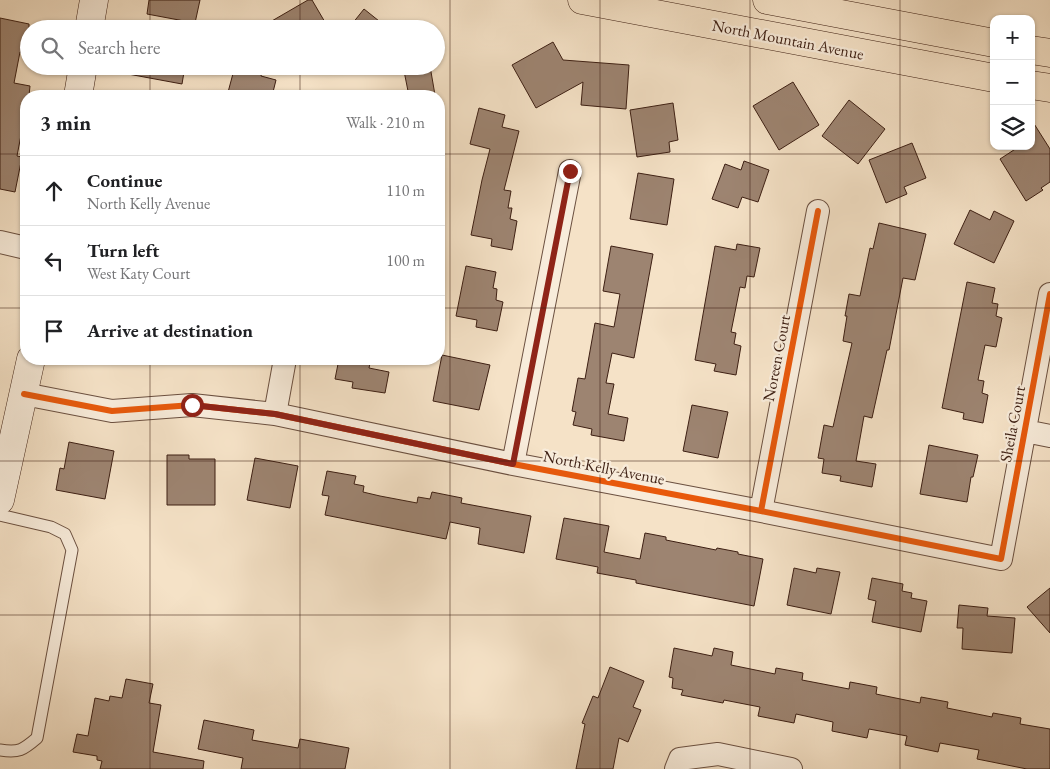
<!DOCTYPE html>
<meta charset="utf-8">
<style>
body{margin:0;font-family:"EB Garamond",serif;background:#f6f6f6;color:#202124}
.controls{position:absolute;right:15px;top:15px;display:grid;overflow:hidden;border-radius:10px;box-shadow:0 1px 4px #0004}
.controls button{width:45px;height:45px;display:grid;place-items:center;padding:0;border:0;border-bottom:1px solid #e0e0e0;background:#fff;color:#202124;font:25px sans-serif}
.stop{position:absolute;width:15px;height:15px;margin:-11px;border:4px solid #8f2418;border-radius:50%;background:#fff}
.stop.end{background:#8f2418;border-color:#fff;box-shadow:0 1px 5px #0008}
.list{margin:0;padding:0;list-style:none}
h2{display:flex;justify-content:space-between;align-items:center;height:65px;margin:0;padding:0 20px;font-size:21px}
h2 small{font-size:16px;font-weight:400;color:#757577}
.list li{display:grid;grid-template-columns:32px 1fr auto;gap:15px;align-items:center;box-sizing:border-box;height:70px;padding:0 20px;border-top:1px solid #e0e0e0}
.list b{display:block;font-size:19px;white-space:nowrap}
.list p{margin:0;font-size:16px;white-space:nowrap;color:#757577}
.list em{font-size:16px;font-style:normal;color:#757577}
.icon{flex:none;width:28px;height:28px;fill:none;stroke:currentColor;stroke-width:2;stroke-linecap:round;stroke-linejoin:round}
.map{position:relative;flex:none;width:1050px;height:769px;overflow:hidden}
.search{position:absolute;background:#fff;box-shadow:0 1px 4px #0004;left:20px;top:20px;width:425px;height:55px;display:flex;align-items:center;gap:12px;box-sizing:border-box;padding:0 18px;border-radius:28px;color:#757577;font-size:19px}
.panel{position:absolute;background:#fff;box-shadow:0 1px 4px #0004;left:20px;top:90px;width:425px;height:275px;border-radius:20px}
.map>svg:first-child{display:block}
.building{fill:#9d8471;stroke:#3d1f13}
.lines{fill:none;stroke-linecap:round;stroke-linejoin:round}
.service-casing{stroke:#6b5040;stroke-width:13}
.minor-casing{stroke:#6b5040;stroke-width:24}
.secondary-casing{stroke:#3d1f13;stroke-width:29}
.primary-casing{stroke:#3d1f13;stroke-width:29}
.service{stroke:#f8ecdb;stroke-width:11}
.minor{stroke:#f8ecdb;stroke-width:22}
.secondary{stroke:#f8ecdb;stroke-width:28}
.primary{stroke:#f5e2c7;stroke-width:28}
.cycleway-casing{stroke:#f8ecdb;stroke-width:9}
.cycleway{stroke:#e8590c;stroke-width:6}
.route{stroke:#8f2418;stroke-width:6}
.grid{fill:none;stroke:#3d1f13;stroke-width:1;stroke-opacity:0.55}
.labels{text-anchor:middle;stroke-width:4.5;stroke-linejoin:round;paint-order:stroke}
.street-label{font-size:16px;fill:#3d1f13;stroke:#f8ecdb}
</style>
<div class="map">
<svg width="1050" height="769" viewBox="0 0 1050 769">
<rect width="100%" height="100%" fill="#f5e2c7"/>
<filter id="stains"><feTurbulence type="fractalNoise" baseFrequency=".004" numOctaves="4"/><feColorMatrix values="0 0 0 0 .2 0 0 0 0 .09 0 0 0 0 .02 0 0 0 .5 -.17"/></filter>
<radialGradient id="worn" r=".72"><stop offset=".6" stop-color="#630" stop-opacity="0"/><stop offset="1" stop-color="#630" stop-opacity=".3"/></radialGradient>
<path class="building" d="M149,0H200L195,23L147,14Z
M308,0H312L329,29H258Z
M364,9L389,29H348Z
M0,18L29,24V47H26L25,53L20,52L14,83L30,86L29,96H26V109L17,156L22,157L15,192L0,189Z
M553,42L563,60L629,65L626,109L581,105L583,82L536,108L512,65Z
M129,66H185L182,84L128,74Z
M235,66H263L261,76L276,80L272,96H227Z
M403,66H430L435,95L409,96Z
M793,82L819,125L779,150L753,106Z
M849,100L885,129L858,164L822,136Z
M673,103L678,140L669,142L670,152L637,157L630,110Z
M479,108L505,115L502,127L519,131L504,190L511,191L508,208H512L510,219L517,221L512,250L491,246L492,239L471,235L482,180L490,149L470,144Z
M1031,119L1050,149V182L1041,188L1043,190L1026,201L1000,159L1020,146H1031Z
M912,143L926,178L904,187L907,194L886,203L869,160Z
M744,161L769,170L758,202L742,197L738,208L712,199L725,164L741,170Z
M638,173L674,179L667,225L630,219Z
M970,210L990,220L994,211L1014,221L994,263L954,244Z
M879,223L926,234L915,280L903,278L889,350H887L872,418L864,416L856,461L876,464L872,487L840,481L841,476L822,473L824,459L818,458L824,425L833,427L852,343L843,341L847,316H845L849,294L860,296L870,248L873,249Z
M737,244L760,248L754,277L747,276L745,288L740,287L731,332L736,333L734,344L741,346L736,375L714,371L716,364L695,360L715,246L736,250Z
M611,246L653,254L634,358L612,353L606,383L614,384L608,414L628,418L624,441L591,435L592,429L573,425L576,412L572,411L578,378L585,379L595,323L614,327L620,294L603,291Z
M466,266L496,272L493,288L497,289L496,300L503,302L497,331L476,327L477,320L456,316Z
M967,282L995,288L992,303L998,304L996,316L1002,318L996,347L985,345L978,380L984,381L982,393L988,395L983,423L963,419L964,413L942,408Z
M442,355L490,365L479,410L433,401Z
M339,359H371L369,368L389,372L385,393L352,388L353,382L335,379Z
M692,405L728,412L718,458L683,451Z
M69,442L114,451L105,499L56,490L60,468L64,469Z
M929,445L978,455L973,477H971L967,502L920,494Z
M167,455H189V459H215V505H167Z
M255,458L298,466L290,508L247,500Z
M327,471L356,476L354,484L364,486L363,492L380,496L417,503L418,497L430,499L432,492L462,498L461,503L531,516L524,553L478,544L480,528L450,522L446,539L325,515L329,496L322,495Z
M564,518L609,526L604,552L640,559L645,533L666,537V540L716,550L717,548L738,552V554L763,559L754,606L636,583V580L597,573L598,567L556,559Z
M794,568L816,573L817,568L840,572L831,614L787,605Z
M872,578L903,584L902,591L912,593L911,598L927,601L921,632L872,622L876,601L868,599Z
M1050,588V633L1027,607Z
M959,605L988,608L987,616L1015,618L1012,653L962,649L963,628H957Z
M674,648L712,656L714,648L733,652L731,665L775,674L776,668L803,673L802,680L849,689L850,682L877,687L876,694L920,703L921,697L948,702L947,708L992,717L993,713L1021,718L1020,724L1050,729V769H1027L977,759L979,750L940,743L938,752L905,745L907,736L869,729L867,738L832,731L833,722L796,714L794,723L758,716L760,707L724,700L723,703L681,695L683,690L672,688L673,678L669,677Z
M610,667L644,681L633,707L641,710L628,742L619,738L613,769H576L585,724L582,723L593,696L598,698Z
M126,679L153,684L149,703L161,705L153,752L204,761L203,769H100L102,761L97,760V756L73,752L77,734L88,736L95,698L109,701L110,696L122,698Z
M204,720L254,730L252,740L298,748L300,739L349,748L345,769H241L243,758L198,749Z"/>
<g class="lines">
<g class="service-casing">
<path id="service" d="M0,515L51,527L65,534L72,550L37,738C23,750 19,753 0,750"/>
</g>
<g class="minor-casing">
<path id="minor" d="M0,242L26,248
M24,394L112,411L192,405L275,414L513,464L761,511L1001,559L1050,294
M275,414L285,359
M1025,431L1050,436
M513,464L570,171
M761,511L818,211
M676,769L680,759L718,754L791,769"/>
</g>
<g class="secondary-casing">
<path id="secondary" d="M89,29L94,0
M78,96L83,66
M0,500L31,359"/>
</g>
<g class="primary-casing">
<path id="primary" d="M582,0L994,78
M767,0L994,43
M1031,50L1050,53
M1031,85L1050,88"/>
</g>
<use href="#service" class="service"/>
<use href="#minor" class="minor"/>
<use href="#secondary" class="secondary"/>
<use href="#primary" class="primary"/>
<g class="cycleway-casing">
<path id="cycleway" d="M24,394L112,411L192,405L275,414L513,464L761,511L1001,559L1050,294
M761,511L818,211"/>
</g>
<use href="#cycleway" class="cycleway"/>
</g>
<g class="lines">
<path class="route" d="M192,405L275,414L513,464L570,171"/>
</g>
<path class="grid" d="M150,0V29M300,0V29M450,0V769M600,0V769M750,0V769M900,0V769M150,66V96M300,66V96M0,154H26M439,154H1050M0,308H26M439,308H1050M150,359V769M300,359V769M0,461H1050M0,615H1050"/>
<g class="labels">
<g class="street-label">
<text transform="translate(788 39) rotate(11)" y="6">North Mountain Avenue</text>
<text transform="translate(776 358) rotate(-79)" y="6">Noreen Court</text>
<text transform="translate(1012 424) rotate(-79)" y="6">Sheila Court</text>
<text transform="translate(604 467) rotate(11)" y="6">North Kelly Avenue</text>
</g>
</g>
<rect width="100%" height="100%" filter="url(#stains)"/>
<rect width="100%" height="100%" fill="url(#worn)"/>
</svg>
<div class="controls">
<button>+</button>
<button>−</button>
<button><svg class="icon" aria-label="layers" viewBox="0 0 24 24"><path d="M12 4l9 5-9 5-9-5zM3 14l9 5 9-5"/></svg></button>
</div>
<div class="stop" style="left:192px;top:405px"></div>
<div class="stop end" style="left:570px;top:171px"></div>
<div class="search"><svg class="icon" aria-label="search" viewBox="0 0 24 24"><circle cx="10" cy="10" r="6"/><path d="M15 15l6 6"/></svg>Search here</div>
<section class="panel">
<h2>3 min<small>Walk · 210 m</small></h2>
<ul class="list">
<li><svg class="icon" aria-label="ahead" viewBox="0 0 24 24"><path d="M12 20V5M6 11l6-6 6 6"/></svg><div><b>Continue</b><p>North Kelly Avenue</p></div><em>110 m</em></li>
<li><svg class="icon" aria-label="left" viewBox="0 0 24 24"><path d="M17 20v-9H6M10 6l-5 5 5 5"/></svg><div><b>Turn left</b><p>West Katy Court</p></div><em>100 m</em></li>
<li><svg class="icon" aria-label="arrive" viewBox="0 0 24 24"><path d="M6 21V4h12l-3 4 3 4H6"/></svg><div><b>Arrive at destination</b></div></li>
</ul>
</section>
</div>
